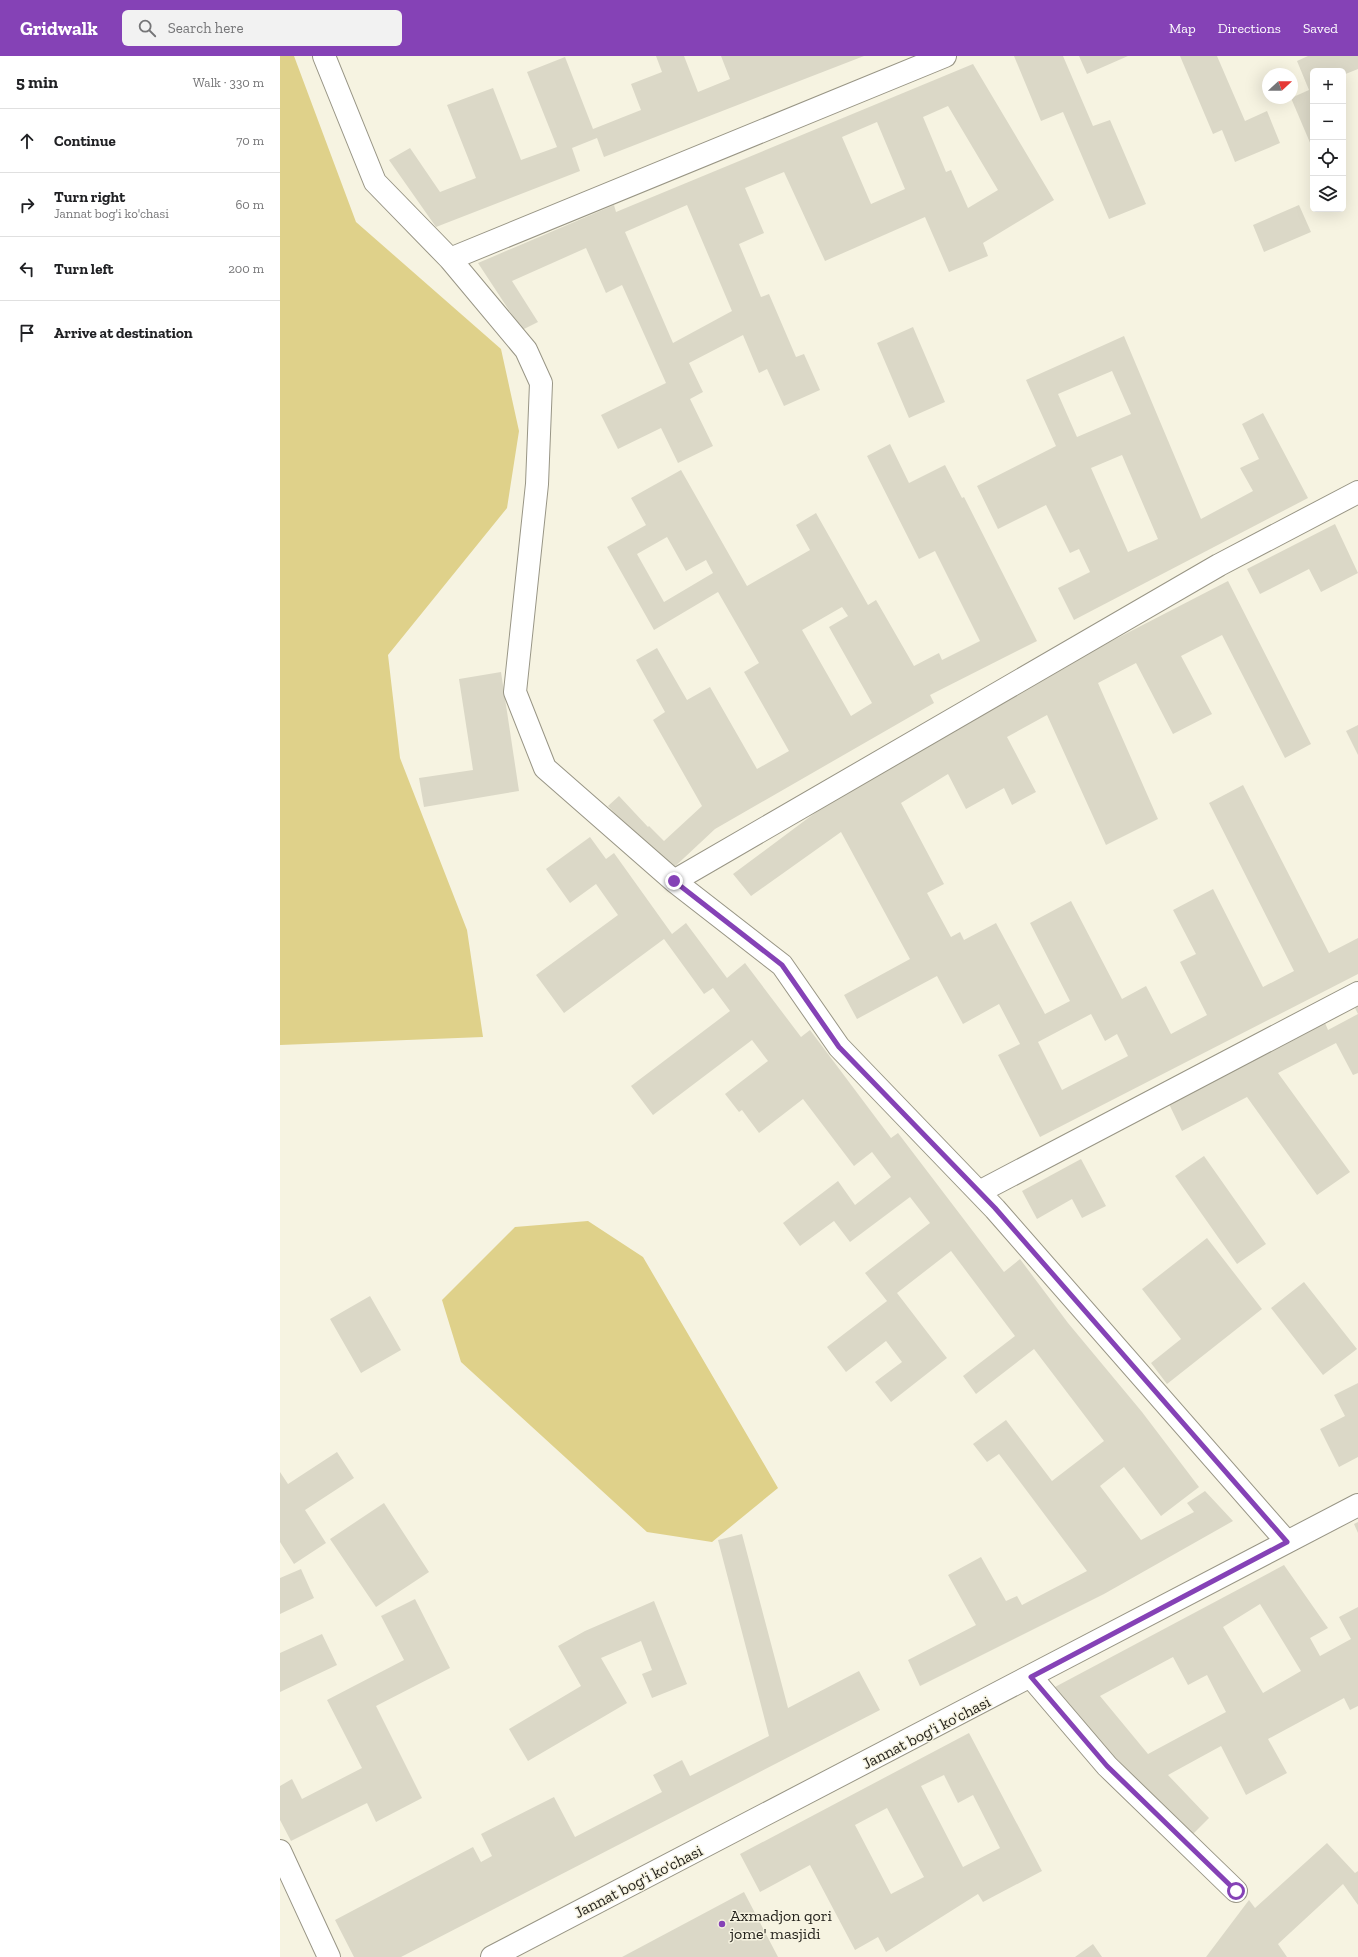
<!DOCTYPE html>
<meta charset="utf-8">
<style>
body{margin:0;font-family:"Zilla Slab",serif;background:#f2f2f2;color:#202124}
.controls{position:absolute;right:12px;top:12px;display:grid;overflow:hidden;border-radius:6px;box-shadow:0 4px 16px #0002}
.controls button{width:36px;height:36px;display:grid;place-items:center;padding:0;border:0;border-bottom:1px solid #e0e0e0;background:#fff;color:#202124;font:20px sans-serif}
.compass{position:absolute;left:982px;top:12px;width:36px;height:36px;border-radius:50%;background:#fff;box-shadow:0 4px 16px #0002;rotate:69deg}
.stop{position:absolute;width:12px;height:12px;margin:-9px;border:3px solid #8542b6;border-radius:50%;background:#fff}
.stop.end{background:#8542b6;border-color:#fff;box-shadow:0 1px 4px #0008}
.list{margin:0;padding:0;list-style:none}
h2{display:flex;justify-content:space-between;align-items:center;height:52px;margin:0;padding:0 16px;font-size:17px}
h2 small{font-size:13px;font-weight:400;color:#757577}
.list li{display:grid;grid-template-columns:26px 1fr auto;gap:12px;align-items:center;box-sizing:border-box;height:64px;padding:0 16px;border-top:1px solid #e0e0e0}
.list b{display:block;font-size:15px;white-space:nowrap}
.list p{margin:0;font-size:13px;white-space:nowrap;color:#757577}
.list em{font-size:13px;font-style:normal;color:#757577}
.icon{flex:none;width:22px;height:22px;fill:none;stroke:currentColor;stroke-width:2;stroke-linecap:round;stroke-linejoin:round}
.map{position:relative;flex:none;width:1078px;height:1901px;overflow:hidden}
header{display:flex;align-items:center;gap:24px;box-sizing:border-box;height:56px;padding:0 20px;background:#8542b6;color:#fff}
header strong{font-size:19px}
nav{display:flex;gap:22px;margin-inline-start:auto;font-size:14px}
.search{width:280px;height:36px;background:#f2f2f2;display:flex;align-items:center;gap:10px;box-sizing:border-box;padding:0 14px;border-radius:6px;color:#757577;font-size:15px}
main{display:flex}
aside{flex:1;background:#fff}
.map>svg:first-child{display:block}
.green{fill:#dfd18a}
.building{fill:#dbd8c7;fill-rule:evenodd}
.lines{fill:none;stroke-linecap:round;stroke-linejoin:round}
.minor-casing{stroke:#989585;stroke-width:24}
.minor{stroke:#fff;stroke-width:22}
.route{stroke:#8542b6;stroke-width:5}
.poi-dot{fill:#8542b6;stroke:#f6f3e1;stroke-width:1.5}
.labels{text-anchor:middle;stroke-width:3;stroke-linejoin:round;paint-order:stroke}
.street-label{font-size:16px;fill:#24221c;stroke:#f6f3e1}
.poi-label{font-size:16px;fill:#24221c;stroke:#f6f3e1;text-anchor:start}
</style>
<header>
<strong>Gridwalk</strong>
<div class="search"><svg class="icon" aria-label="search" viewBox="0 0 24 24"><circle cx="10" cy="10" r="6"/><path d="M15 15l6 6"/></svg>Search here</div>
<nav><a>Map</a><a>Directions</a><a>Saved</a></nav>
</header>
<main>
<aside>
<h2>5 min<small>Walk · 330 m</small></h2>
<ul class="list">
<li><svg class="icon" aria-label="ahead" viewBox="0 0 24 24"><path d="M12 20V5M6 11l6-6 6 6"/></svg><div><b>Continue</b></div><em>70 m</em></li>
<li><svg class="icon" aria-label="right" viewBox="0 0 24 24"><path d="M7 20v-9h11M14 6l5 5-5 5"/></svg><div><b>Turn right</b><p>Jannat bog'i ko'chasi</p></div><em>60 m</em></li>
<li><svg class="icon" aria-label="left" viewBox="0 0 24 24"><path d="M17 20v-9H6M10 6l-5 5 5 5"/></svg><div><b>Turn left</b></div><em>200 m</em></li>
<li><svg class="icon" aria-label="arrive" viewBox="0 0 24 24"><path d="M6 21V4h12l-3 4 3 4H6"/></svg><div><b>Arrive at destination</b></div></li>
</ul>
</aside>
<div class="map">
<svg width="1078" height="1901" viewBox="0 0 1078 1901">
<rect width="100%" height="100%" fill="#f6f3e1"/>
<path class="green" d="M0,0H14L76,166L221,293L239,375L227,452L108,599L120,702L187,874L203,981L0,989Z
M308,1165L363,1201L498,1432L432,1486L367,1476L181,1306L162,1244L235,1171Z"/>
<path class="building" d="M376,0H404L418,36L450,23L441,0H584L324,101L317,82L292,92L300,115L156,171L109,104L130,92L160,136L196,122L167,49L213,32L241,104L277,91L247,16L285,1L313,73L361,54L351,28L382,16Z
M734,0H783L813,70L830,64L866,148L829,163L783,56L761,65Z
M799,0H848L807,18Z
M900,0H937L965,65L987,55L1000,87L955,106L942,74L933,78Z
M1028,0H1078V13L1063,19V15H1033V88L1031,89L1011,42L1029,34L1017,5Z
M693,8L774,144L703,187L708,200L669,216L645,161L545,205L504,116L465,132L484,177L459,188L481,241L489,238L516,301L524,298L540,334L504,350L487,313L479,317L463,279L409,307L423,336L410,343L433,390L398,407L381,372L338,393L321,359L386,327L342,229L326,237L306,192L232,225L258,266L242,274L198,207L334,149L336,156ZM668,50L718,134L688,152L671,114L666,116L643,61ZM597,66L625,133L591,148L562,81ZM407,149L452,255L393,287L345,176Z
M1019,149L1031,176L984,196L973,169Z
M633,271L665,346L629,362L597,287Z
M844,280L921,463L973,435L960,412L979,403L962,368L983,357L1028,442L794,564L778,532L810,516L799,493L790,497L766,449L718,473L697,430L776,390L746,324ZM832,315L851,358L797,381L778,338ZM842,399L878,483L848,496L811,412Z
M610,388L629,427L665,409L682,442L684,441L757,585L650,639L654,647L435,773L389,816L328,750L339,740L368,771L369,770L384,785L422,750L373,664L385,656L356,604L377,592L407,644L430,631L477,713L509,695L464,616L479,607L438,536L374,574L327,491L366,469L351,442L401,414L467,530L530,494L516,469L536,457L588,549L596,544L634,610L659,597L662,604L700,585L655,495L639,503L587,400ZM387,481L406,515L426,504L433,517L384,546L357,498ZM562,551L568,560L549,571L592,647L571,660L522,574Z
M1055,468L1078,517L1041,536L1029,513L980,538L967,513Z
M948,525L1031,688L1005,702L942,579L901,600L932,658L893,678L856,607L818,627L878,763L826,789L767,659L727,681L756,736L732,749L724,732L686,753L668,718L621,747L664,828L647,837L671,881L680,876L684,884L716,867L765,958L790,945L750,867L791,845L842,943L866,930L891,978L927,959L900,906L916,898L893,854L933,833L983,931L1014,915L929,747L963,729L1049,897L1078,882V918L760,1081L718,999L740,988L719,948L683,968L657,920L577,963L564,939L630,903L561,776L471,840L453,818L547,748L587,726L688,663L791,606ZM811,958L825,985L837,978L848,1000L782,1034L758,986Z
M221,616L239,735L144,751L139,722L193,714L179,623Z
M1078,669V699L1066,675Z
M310,781L326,803L334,797L392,878L406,867L447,922L465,907L521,981L530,974L611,1082L618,1077L724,1216L740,1203L788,1267L862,1356L919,1431L881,1460L844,1411L820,1430L861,1484L914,1456L907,1447L925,1435L953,1465L824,1538L640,1630L628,1604L696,1569L668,1519L701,1501L726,1545L737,1540L742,1549L807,1515L719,1398L707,1406L693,1388L726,1364L772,1425L824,1385L754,1293L696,1338L683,1320L735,1280L671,1195L617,1237L667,1302L611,1346L595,1326L622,1306L606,1285L566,1316L547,1291L607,1245L585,1217L650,1167L630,1141L570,1186L554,1165L520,1190L503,1167L558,1125L575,1149L611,1121L592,1096L574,1110L523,1043L479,1077L462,1054L459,1056L445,1038L488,1005L472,984L373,1059L351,1030L450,955L433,932L424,938L384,883L284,957L256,919L338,859L316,828L290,847L266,813Z
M1078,950V1017L1073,1019L1056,987L998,1017L1070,1116L1037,1139L967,1041L902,1075L889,1048L1045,967L1048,974L1078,958L1075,952Z
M924,1100L986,1188L957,1208L895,1120Z
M801,1103L826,1150L802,1162L792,1143L757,1163L742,1135Z
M927,1182L982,1253L887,1328L871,1307L901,1283L862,1233Z
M1024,1226L1077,1293L1043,1319L991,1252Z
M90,1240L121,1294L81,1317L50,1263Z
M1078,1327V1401L1059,1411L1040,1373L1065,1360L1054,1339Z
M57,1396L74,1422L25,1454L46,1487L14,1508L0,1486V1416L8,1428Z
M104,1447L149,1516L96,1551L50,1483Z
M1078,1466V1477L1074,1468Z
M462,1478L508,1652L579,1615L600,1654L121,1901H74L55,1864L193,1791L201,1806L212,1800L201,1778L274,1741L295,1781L382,1736L373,1719L402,1704L410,1720L489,1680L438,1484Z
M1004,1509L1048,1572L1030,1582L1040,1600L1071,1583L1059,1561L1078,1551V1650L1070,1654L1064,1642L988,1683L1007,1717L966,1739L941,1690L888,1719L929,1762L909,1782L846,1716L775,1631ZM980,1548L1021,1615L983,1637L943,1571ZM893,1601L908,1629L927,1619L946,1656L868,1698L820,1640Z
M21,1513L34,1542L0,1558V1522Z
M135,1543L170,1612L96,1650L142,1742L96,1766L87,1747L11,1785L0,1764V1730L12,1723L22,1743L82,1712L47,1644L124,1604L101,1560Z
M374,1545L407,1628L372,1642L362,1618L372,1614L361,1585L321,1602L347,1647L248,1705L229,1673L301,1630L278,1590L305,1575Z
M42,1578L57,1609L0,1636V1597Z
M689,1677L762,1815L703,1846L698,1838L606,1896L598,1881L575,1894L530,1809L480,1836L460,1798ZM664,1719L678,1747L693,1739L720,1792L683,1811L641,1730ZM607,1752L644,1821L611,1838L575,1769Z
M1047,1787L1075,1817L1078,1815V1849L1063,1828L998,1888L1007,1901H926L969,1844L975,1852Z
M464,1836L498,1901H342Z
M813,1888L822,1901H795Z"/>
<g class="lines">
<g class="minor-casing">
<path id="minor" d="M44,0L95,126L170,203L246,294L261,327L257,428L235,636L265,712L394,825L502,909L559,991L715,1153L1007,1486
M170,203L665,0
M394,825L939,509L1078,436
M699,1136L1078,937
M751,1621L827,1710L956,1835
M0,1795L49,1901
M212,1901L1078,1449"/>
</g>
<use href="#minor" class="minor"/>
</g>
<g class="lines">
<path class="route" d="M394,825L502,909L559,991L715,1152L1007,1486L751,1621L827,1710L956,1835"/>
</g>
<circle class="poi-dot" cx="442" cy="1868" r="4"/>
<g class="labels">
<g class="street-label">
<text transform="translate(646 1676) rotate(-27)" y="6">Jannat bog'i ko'chasi</text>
<text transform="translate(358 1825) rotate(-27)" y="6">Jannat bog'i ko'chasi</text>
</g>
<g class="poi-label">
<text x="450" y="1865">Axmadjon qori<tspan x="450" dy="18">jome' masjidi</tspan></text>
</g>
</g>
</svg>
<div class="controls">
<button>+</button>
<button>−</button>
<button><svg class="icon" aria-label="locate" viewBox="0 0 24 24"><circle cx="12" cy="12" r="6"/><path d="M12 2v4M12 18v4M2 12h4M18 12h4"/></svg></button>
<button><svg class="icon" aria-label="layers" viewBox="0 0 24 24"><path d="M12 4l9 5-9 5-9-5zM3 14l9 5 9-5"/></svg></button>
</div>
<svg class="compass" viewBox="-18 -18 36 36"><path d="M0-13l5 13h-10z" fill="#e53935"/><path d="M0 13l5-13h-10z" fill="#757577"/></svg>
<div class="stop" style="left:956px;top:1835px"></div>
<div class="stop end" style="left:394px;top:825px"></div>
</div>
</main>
